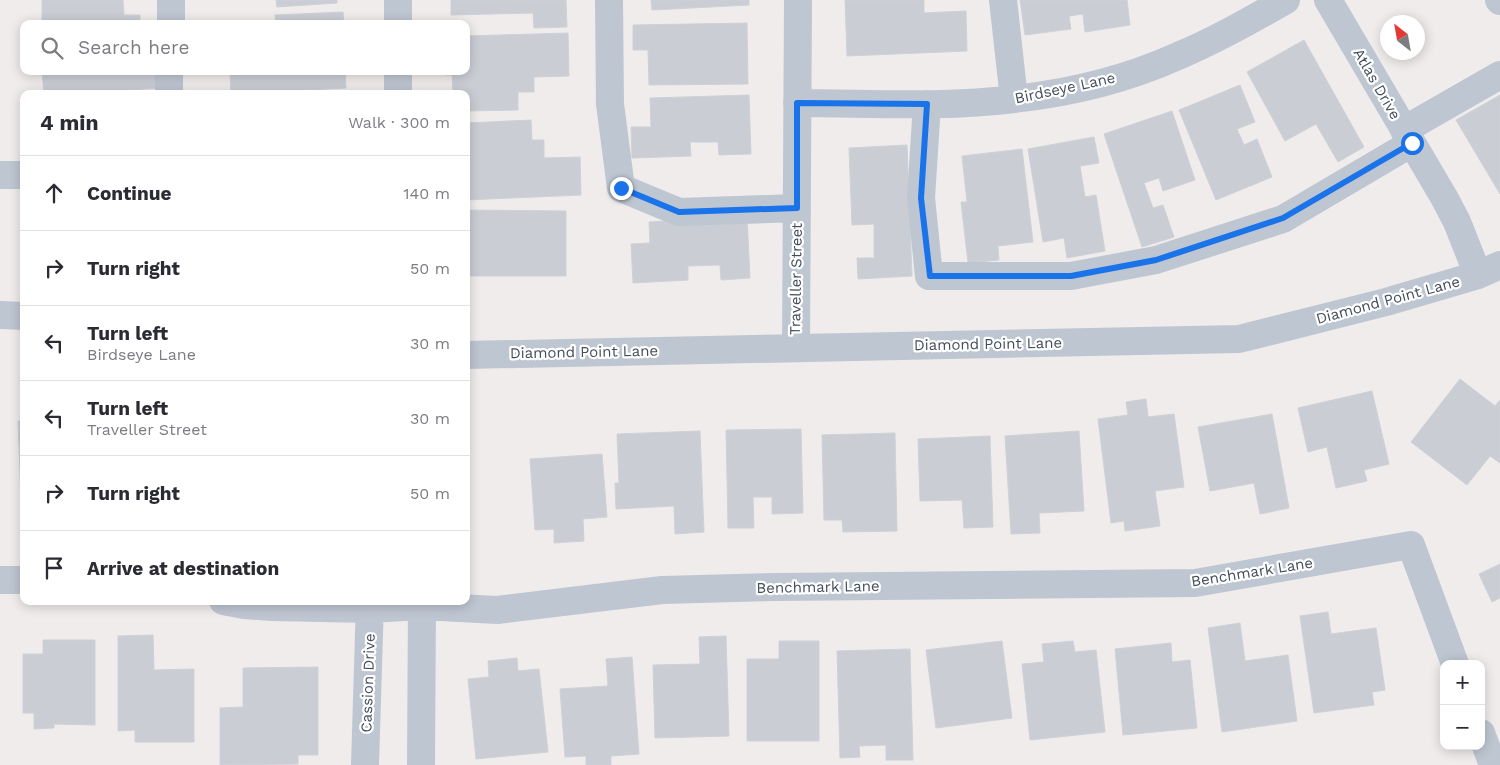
<!DOCTYPE html>
<meta charset="utf-8">
<style>
body{margin:0;font-family:"Work Sans",sans-serif;background:#f2f2f3;color:#2b2b33}
.controls{position:absolute;right:15px;bottom:15px;display:grid;overflow:hidden;border-radius:10px;box-shadow:0 2px 12px #0003}
.controls button{width:45px;height:45px;display:grid;place-items:center;padding:0;border:0;border-bottom:1px solid #e1e1e2;background:#fff;color:#2b2b33;font:25px sans-serif}
.compass{position:absolute;left:1380px;top:15px;width:45px;height:45px;border-radius:50%;background:#fff;box-shadow:0 2px 12px #0003;rotate:329deg}
.stop{position:absolute;width:15px;height:15px;margin:-11px;border:4px solid #1a73e8;border-radius:50%;background:#fff}
.stop.end{background:#1a73e8;border-color:#fff;box-shadow:0 1px 5px #0008}
.list{margin:0;padding:0;list-style:none}
h2{display:flex;justify-content:space-between;align-items:center;height:65px;margin:0;padding:0 20px;font-size:21px}
h2 small{font-size:16px;font-weight:400;color:#7c7c81}
.list li{display:grid;grid-template-columns:32px 1fr auto;gap:15px;align-items:center;box-sizing:border-box;height:75px;padding:0 20px;border-top:1px solid #e1e1e2}
.list b{display:block;font-size:19px;white-space:nowrap}
.list p{margin:0;font-size:16px;white-space:nowrap;color:#7c7c81}
.list em{font-size:16px;font-style:normal;color:#7c7c81}
.icon{flex:none;width:28px;height:28px;fill:none;stroke:currentColor;stroke-width:2;stroke-linecap:round;stroke-linejoin:round}
.map{position:relative;flex:none;width:1500px;height:765px;overflow:hidden}
.search{position:absolute;background:#fff;box-shadow:0 2px 12px #0003;left:20px;top:20px;width:450px;height:55px;display:flex;align-items:center;gap:12px;box-sizing:border-box;padding:0 18px;border-radius:10px;color:#7c7c81;font-size:19px}
.panel{position:absolute;background:#fff;box-shadow:0 2px 12px #0003;left:20px;top:90px;width:450px;height:515px;border-radius:10px}
.map>svg:first-child{display:block}
.building{fill:#cacdd4;stroke:#cfd1d8}
.lines{fill:none;stroke-linecap:round;stroke-linejoin:round}
.minor{stroke:#bec6d2;stroke-width:28}
.route{stroke:#1a73e8;stroke-width:6}
.labels{text-anchor:middle;stroke-width:4.5;stroke-linejoin:round;paint-order:stroke}
.street-label{font-size:15px;fill:#434d5a;stroke:#fff}
</style>
<div class="map">
<svg width="1500" height="765" viewBox="0 0 1500 765">
<rect width="100%" height="100%" fill="#efeceb"/>
<path class="building" d="M42,0H123L124,15H140V24H42Z
M276,0H337V3L277,7Z
M451,0H566L567,27L534,28L533,13L451,15Z
M651,0H749V5L652,10Z
M845,0H924V13L966,11L967,51L847,56Z
M1020,0H1127L1130,25L1085,32L1083,14L1069,16L1071,29L1025,35Z
M343,12L344,24H276L275,15Z
M747,23L748,84L649,85L648,50H633V25Z
M568,33L569,76L534,77V92H518V110L466,111V94H453L452,75H445V71H466V36Z
M1304,40L1364,147L1338,162L1316,124L1285,141L1247,72Z
M42,71H156L157,88L105,92V94H44Z
M230,71H345L346,88L231,94Z
M1240,85L1255,122L1237,129L1244,145L1257,139L1272,177L1216,200L1179,110Z
M749,95L751,154L719,155L718,142H690L691,156L632,158L631,127H651L650,98Z
M1500,95V194L1456,120Z
M1172,111L1195,180L1163,191L1159,178L1144,183L1153,208L1163,205L1174,237L1142,247L1104,134Z
M531,120L532,140H544V158L580,157L581,195L466,200V123Z
M1094,137L1099,163L1080,166L1085,197L1096,195L1105,251L1067,258L1064,238L1043,242L1028,149Z
M907,145L912,276L858,279L857,258H874V224L852,225L849,148Z
M1022,149L1033,242L998,246L999,260L968,263L961,202H967L962,156Z
M467,210L566,211V276H466Z
M747,216L750,278L721,280L720,265L688,266V280L633,283L631,244L650,243L649,222Z
M1460,379L1495,406L1500,400V463L1490,456L1467,485L1411,442Z
M1372,391L1389,464L1364,470L1367,481L1336,488L1327,447L1308,452L1298,408Z
M1146,399L1148,417L1174,414L1184,487L1155,491L1160,526L1125,531L1124,521L1111,523L1098,419L1128,415L1126,402Z
M1272,414L1289,508L1260,514L1254,483L1210,491L1198,427Z
M18,421H24V519H22Z
M801,429L803,513L772,514V497H753L754,528H728L726,430Z
M700,431L704,532L675,534L674,506L616,509L615,483H619L617,434Z
M1079,431L1084,511L1039,513L1040,533L1011,534L1005,436Z
M895,433L897,531L843,532L842,520H824L822,435Z
M990,436L993,527L964,528L962,500L920,501L918,439Z
M602,454L607,517L583,519L584,541L554,543V529L535,530L530,459Z
M1500,564V598L1492,602L1479,574Z
M1328,612L1331,634L1376,628L1385,690L1372,692L1374,705L1314,713L1300,616Z
M1240,623L1245,661L1288,655L1297,721L1222,732L1208,628Z
M153,635L154,670L194,669V742H135V730L118,731V636Z
M726,636L729,736L655,738L653,665L700,664L699,637Z
M43,640H95V725L54,724V728L34,729V713H23V654H43Z
M779,641H819V741H747V659H779Z
M1002,641L1012,718L936,728L926,650Z
M1073,641L1075,652L1096,650L1105,732L1030,740L1022,664L1044,662L1042,644Z
M1171,643L1172,662L1190,660L1197,728L1123,735L1115,649Z
M910,649L913,760H886V745L859,746L860,757L840,758L837,651Z
M632,657L639,754L611,756V765H586V756L565,757L560,689L608,686L606,659Z
M517,658L518,671L539,669L548,752L476,759L468,679L489,677L488,661Z
M318,667V755H298V764L220,765V708L243,707V668Z"/>
<g class="lines">
<path class="minor" d="M398,0V24
M609,0L610,104L621,188L679,212L797,208
M1003,0L1014,99
M1328,0L1445,199L1457,222L1478,275
M1499,0L1500,1
M171,24V0
M398,71V94
M169,94V71
M797,103C869,103 942,108 1014,99C1069,93 1127,79 1178,56C1216,40 1251,20 1286,0
M927,104L921,198L929,276H1071L1156,260L1283,219L1412,143
M1404,130L1500,75
M0,175H24
M0,315L24,316
M796,348L798,0
M466,355L1239,339L1386,302L1478,275L1500,265
M0,580H24
M223,601L244,605L272,607L370,609L422,606L497,610L662,590L776,587L1195,583L1411,545L1455,664
M1481,733L1493,765
M365,765L370,601
M421,765L422,601"/>
</g>
<g class="lines">
<path class="route" d="M621,188L679,212L797,208V103L927,104L921,198L930,276H1071L1156,260L1283,218L1412,143"/>
</g>
<g class="labels">
<g class="street-label">
<text transform="translate(1377 84) rotate(60)" y="5">Atlas Drive</text>
<text transform="translate(1065 88) rotate(-12)" y="5">Birdseye Lane</text>
<text transform="translate(796 279) rotate(-89)" y="5">Traveller Street</text>
<text transform="translate(1388 300) rotate(-15)" y="5">Diamond Point Lane</text>
<text transform="translate(988 344) rotate(-1)" y="5">Diamond Point Lane</text>
<text transform="translate(584 352) rotate(-1)" y="5">Diamond Point Lane</text>
<text transform="translate(1252 572) rotate(-9)" y="5">Benchmark Lane</text>
<text transform="translate(818 587) rotate(-1)" y="5">Benchmark Lane</text>
<text transform="translate(368 683) rotate(-88)" y="5">Cassion Drive</text>
</g>
</g>
</svg>
<div class="controls">
<button>+</button>
<button>−</button>
</div>
<svg class="compass" viewBox="-18 -18 36 36"><path d="M0-13l5 13h-10z" fill="#e53935"/><path d="M0 13l5-13h-10z" fill="#7c7c81"/></svg>
<div class="stop" style="left:1412px;top:143px"></div>
<div class="stop end" style="left:621px;top:188px"></div>
<div class="search"><svg class="icon" aria-label="search" viewBox="0 0 24 24"><circle cx="10" cy="10" r="6"/><path d="M15 15l6 6"/></svg>Search here</div>
<section class="panel">
<h2>4 min<small>Walk · 300 m</small></h2>
<ul class="list">
<li><svg class="icon" aria-label="ahead" viewBox="0 0 24 24"><path d="M12 20V5M6 11l6-6 6 6"/></svg><div><b>Continue</b></div><em>140 m</em></li>
<li><svg class="icon" aria-label="right" viewBox="0 0 24 24"><path d="M7 20v-9h11M14 6l5 5-5 5"/></svg><div><b>Turn right</b></div><em>50 m</em></li>
<li><svg class="icon" aria-label="left" viewBox="0 0 24 24"><path d="M17 20v-9H6M10 6l-5 5 5 5"/></svg><div><b>Turn left</b><p>Birdseye Lane</p></div><em>30 m</em></li>
<li><svg class="icon" aria-label="left" viewBox="0 0 24 24"><path d="M17 20v-9H6M10 6l-5 5 5 5"/></svg><div><b>Turn left</b><p>Traveller Street</p></div><em>30 m</em></li>
<li><svg class="icon" aria-label="right" viewBox="0 0 24 24"><path d="M7 20v-9h11M14 6l5 5-5 5"/></svg><div><b>Turn right</b></div><em>50 m</em></li>
<li><svg class="icon" aria-label="arrive" viewBox="0 0 24 24"><path d="M6 21V4h12l-3 4 3 4H6"/></svg><div><b>Arrive at destination</b></div></li>
</ul>
</section>
</div>
